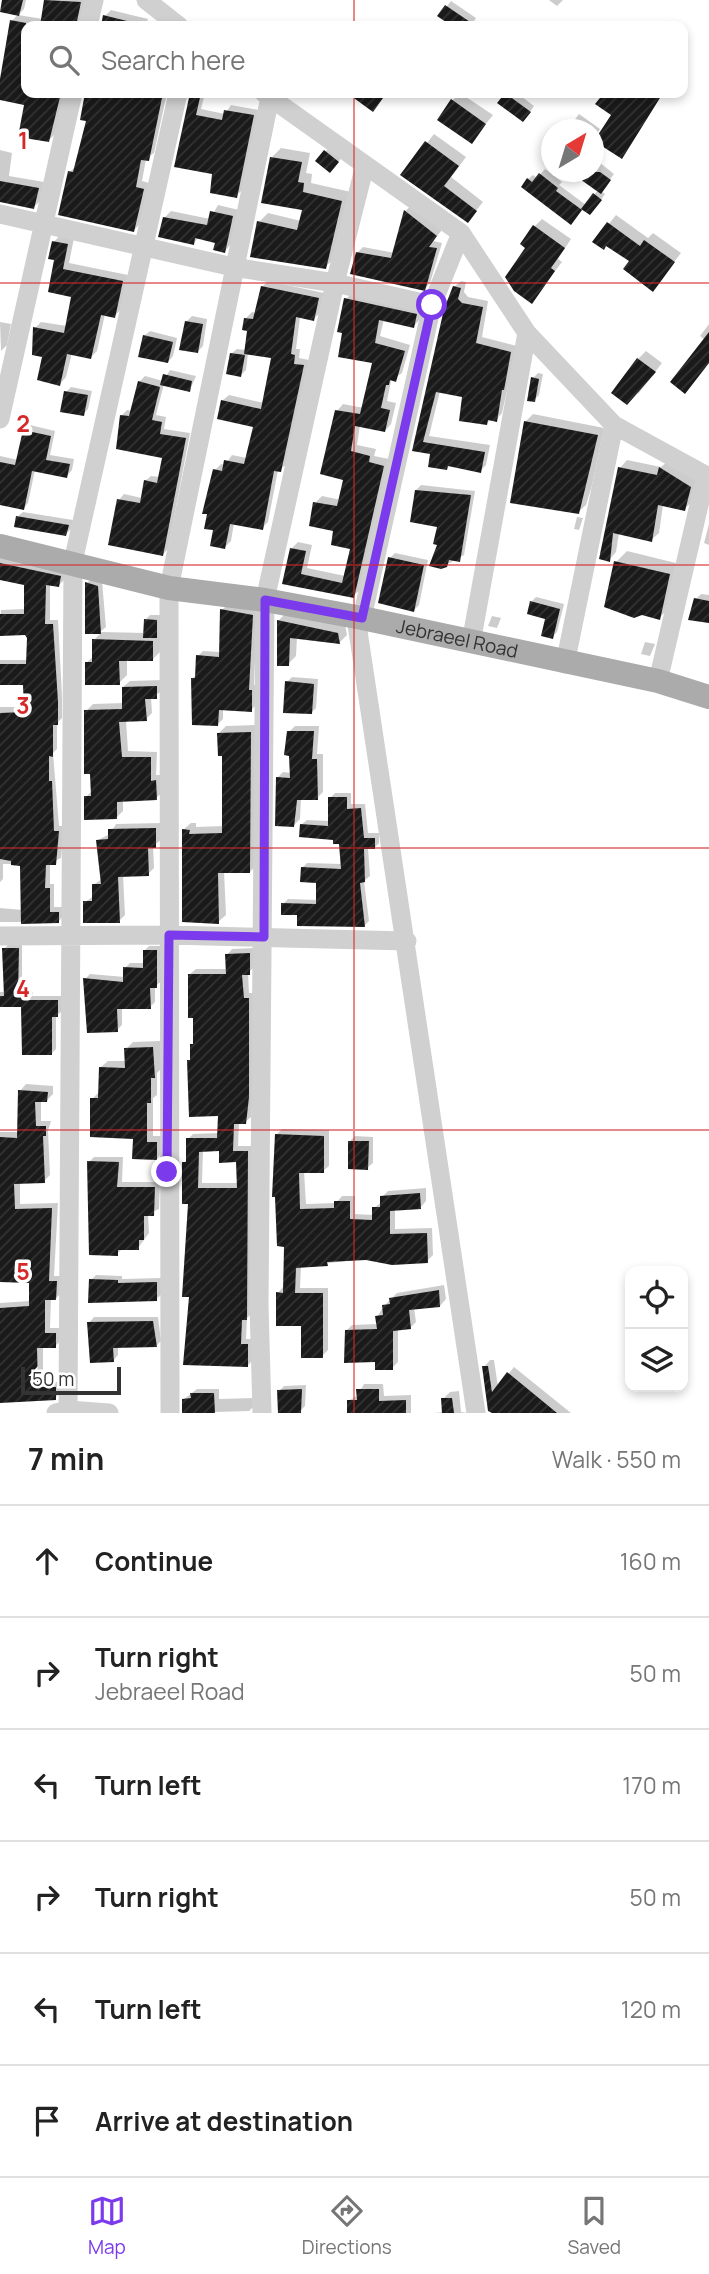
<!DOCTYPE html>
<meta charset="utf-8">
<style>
body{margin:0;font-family:Manrope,sans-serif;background:#f2f2f2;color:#222}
.controls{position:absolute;right:21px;bottom:21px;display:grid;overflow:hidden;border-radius:14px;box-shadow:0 4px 10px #0003}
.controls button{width:63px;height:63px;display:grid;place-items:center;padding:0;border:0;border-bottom:2px solid #e0e0e0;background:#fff;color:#222;font:35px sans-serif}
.compass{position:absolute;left:541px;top:119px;width:63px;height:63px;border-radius:50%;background:#fff;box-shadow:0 4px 10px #0003;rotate:38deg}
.scale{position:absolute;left:21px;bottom:18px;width:100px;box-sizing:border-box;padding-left:7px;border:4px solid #333;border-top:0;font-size:19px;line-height:24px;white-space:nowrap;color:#333;-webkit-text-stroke:5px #fff;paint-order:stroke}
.stop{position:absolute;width:21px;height:21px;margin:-16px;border:5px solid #7c3aed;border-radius:50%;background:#fff}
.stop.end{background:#7c3aed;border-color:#fff;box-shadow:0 2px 7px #0008}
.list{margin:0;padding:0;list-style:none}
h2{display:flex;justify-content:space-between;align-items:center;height:91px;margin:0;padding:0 28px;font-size:30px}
h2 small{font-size:23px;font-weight:400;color:#767676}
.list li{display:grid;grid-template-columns:46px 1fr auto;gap:21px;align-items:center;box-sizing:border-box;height:112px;padding:0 28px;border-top:2px solid #e0e0e0}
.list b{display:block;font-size:26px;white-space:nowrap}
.list p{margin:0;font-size:23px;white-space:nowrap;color:#767676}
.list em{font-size:23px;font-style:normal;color:#767676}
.icon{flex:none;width:38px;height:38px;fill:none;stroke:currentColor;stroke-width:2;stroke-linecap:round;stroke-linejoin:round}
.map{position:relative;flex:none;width:709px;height:1413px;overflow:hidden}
.search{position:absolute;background:#fff;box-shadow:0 4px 10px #0003;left:21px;right:21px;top:21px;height:77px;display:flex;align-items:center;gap:18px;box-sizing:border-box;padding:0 24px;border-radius:14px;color:#767676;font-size:26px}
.sheet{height:763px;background:#fff}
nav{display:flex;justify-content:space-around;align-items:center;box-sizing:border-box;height:98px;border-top:2px solid #e0e0e0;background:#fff;font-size:19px;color:#767676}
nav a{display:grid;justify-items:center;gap:4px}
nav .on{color:#7c3aed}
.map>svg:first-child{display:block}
.shadow{fill:#0003;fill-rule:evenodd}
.building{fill:url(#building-hatch);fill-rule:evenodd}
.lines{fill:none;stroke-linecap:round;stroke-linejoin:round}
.minor{stroke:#d0d0d0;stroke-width:19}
.major{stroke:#ababab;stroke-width:24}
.route{stroke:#7c3aed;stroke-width:9}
.grid{fill:none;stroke:#d62828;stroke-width:2;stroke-opacity:0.55}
.labels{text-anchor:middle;stroke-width:7;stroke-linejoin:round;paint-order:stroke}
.street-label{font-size:19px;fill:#333;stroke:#fff}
.grid-label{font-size:23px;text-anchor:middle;font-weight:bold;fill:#d62828;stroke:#fff;stroke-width:7;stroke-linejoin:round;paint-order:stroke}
</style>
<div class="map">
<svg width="709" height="1413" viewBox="0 0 709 1413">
<defs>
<pattern id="building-hatch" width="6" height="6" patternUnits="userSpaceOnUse" patternTransform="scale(1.75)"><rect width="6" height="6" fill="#1a1a1a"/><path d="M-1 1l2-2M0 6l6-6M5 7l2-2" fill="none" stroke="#333"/></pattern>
</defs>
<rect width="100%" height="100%" fill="#fff"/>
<path class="shadow" d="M4,0H26L24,9L18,15L43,19L46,0H86L81,26H26V93H64L55,134L49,140L26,103L0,98L12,21L18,14Z
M549,0H563L557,6Z
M451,1L476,18L471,26H456L440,15Z
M111,10L148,19L146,26H102L105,16Z
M86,93H167L154,153L146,159L142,181L149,183L140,224L134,230L70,172L77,165L88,120Z
M191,93H205L201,109L225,114L231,105L259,110L242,190L236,196L214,173L176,166Z
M350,93H387L373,110Z
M460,93L493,115L471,142L452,101Z
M506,93H517L534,106L528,115L499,102Z
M579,114L600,129L594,138V130H567Z
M434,134L466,157L451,177L483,202L475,212L403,174Z
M330,147L343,156L335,166L325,152Z
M281,148L310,153L306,173L312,174L311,183L351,192L335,258L325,267L259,222L268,213L301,221L304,209L272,157Z
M0,150L12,153L9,176L44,182L40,201L34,207L0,201Z
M594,158L614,174L601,191L605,194L595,208H583L576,217L528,179L533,175L537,178L545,169L562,182L559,185L586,205L598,190L575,173L594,172Z
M218,205L239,210L231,244L225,251L217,241L199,237L193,244L164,218L171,211L210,219Z
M411,206L442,230L433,241L442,243L430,283L424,289L357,253L363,247L395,253L405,211Z
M616,215L648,238L653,233L681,253L653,289L631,261L607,244L595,241Z
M542,219L571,239L558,259L562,262L532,301L528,247L534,227Z
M60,235L74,238L69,263L128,275L121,309L115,316L105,314L97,351L91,357L72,353L66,377L60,384L44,356L35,328L41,322L67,326L73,296L56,259L54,242Z
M268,281L324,293L319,314L313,319L300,317L296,349H300L299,358L309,360L286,465L278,470L268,522L262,528L234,523L231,541L225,547L215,528V470L221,464L225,465L232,455L247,458L255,426L219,417L223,400L229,395L264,403L273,357L248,353L246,370L241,375L231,354L237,349L246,350L249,330L246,318L252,312L256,313L262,287Z
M461,281L466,282L464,292L468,297L488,301L482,337L517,346L502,413L496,420L491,419L486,424L464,396L440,391L429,436L490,445L486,465L480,471L450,465L447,468L432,452L414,449L454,287Z
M353,292L423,308L420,319L414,326L384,319L380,336L410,345L402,373L391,381L387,401L396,403L391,424L385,431L360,425L357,445L376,449L374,456L389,459L360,590L353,596L284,582L291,549L298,542L312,545L307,568L345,576L353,547L315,503L322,496L341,500L345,478L337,411L343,404L364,408L374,362L346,299Z
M192,316L207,319L203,346L198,351L187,321Z
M0,322L11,324L7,345L1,351Z
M709,324V362L705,340L700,336Z
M150,331L177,338L173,356L168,362L144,336Z
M646,351L662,363L638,394V359Z
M170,370L196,376L190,390L164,384L156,415L166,417L164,429L190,433L168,549L163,554L119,500L124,494L142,498L145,481L151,476L160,477L164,457L122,415L127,410L132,411L139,382L145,376L163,381Z
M538,373L543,374L539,395L534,400L533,378Z
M71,387L92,391L88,409L83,414L66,392Z
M533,414L604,428L592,485L586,505L578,512L525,422Z
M30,425L55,431L50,455L74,459L72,470L67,476L35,470L28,503L23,509L0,504V456L18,460L24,431Z
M627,460L661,467L668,461L697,479L692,502L684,509L663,505L659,533L651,540L619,533L616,552L609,560L620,468Z
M421,485L475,491L464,555L446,565L439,544V526L416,490Z
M23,512L73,520L71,529L66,534L17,517Z
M577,517L583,518L579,530L574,529Z
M709,524V545L704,543Z
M627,551L680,564L670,607L659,618L616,562Z
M395,553L428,560L419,605L414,610L390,558Z
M0,556L65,571L64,580L59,585L50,584V620H58L62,696V718L57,723V749L53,753L59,826H64L61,858L50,863V884H54V907H63V916L58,922H0V908L23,910L22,864H3V879L0,882V707H25V683H0V660H28L27,634H0L1,610L25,609L26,584L0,578Z
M92,578L102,581L106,627L100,632L87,583Z
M701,594L709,595V621L696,599Z
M536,597L564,604L557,632L552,637L547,618L531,602Z
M227,605L257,611L254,685H256V705L251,710L223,709V719L218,724L192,679L197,674L198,656L203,651L220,652L222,610Z
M287,612L345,625L347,635L339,643L297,637L296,656L288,664H278L279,620Z
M150,615H161L160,652L152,660L127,659V675L119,683L86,663L94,656V640L102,632L145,633V620Z
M492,616L501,618L497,628L488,626Z
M645,642L655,644L650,656L641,654Z
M292,677L318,679L316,708L311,713L287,682Z
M163,680V691L151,697L152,713L146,719L126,720L128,751L157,752L156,775H162L163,792L156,798L123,800V811L117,817L86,797L93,790L86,711L93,704L124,703L123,687L130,681Z
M258,725L257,864L250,872L224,871L226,915L218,922L183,830L191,823H196V827L224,826V754L219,733L226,726Z
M295,726H319L317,754H323V792L317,798H301L300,819L294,825L277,778L283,772L291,773L289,732Z
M335,793H351V804H365L368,833H379V843L374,848H368L370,876L364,881L369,921L364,926L299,913L283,904L288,899L318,900L317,881L302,868L307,863L342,864L341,843L302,824L307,820L329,821L330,798Z
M161,823V840L153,846L154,868L148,874L123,875L125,915L119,921L85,902L94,896L93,885L102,879L98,840L110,834L116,824Z
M9,944H22V992H33L32,996H62V1011L56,1016V1049L51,1054L22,1005H0V992H6L4,949Z
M149,946H162V981L155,986V1002L150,1007L122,1008V1025L117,1030L85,979L90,974L125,977V968L130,963H145L144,951Z
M255,948L254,967L248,973L249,993H254L253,1091L251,1117L245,1122H239L238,1146H252V1313L247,1318L246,1339H253V1360L248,1365L191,1295L189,1202L184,1163L188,1158V1139L193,1134L219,1133V1115L192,1058L195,1042L190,974L196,969H228L227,955L232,949ZM203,1150H221L237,1161L239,1183H202Z
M160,1041L161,1069L157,1073V1095L153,1098V1136H164V1151L157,1158L92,1099L99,1092L101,1067L108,1061H126V1049L133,1042Z
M26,1084L53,1086V1094L46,1101L41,1100V1121H51L48,1131L50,1175L44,1181L20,1182V1204L58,1203L54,1276H62V1292L56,1298H51L50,1328H62V1340L55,1346H43V1382H61V1392L55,1398L0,1402V1303L30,1301V1281L0,1280V1132H19L20,1091Z
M282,1129L329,1130V1166L323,1171H304L306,1204L336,1203L342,1196H355V1214L374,1215V1208L382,1202V1197L388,1191L426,1188V1201L421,1207L395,1209V1229L432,1228L433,1255L427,1261L366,1259L301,1266L300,1288H328V1350L322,1356L278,1293L283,1287L286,1245L276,1135Z
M355,1136L373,1137V1163L367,1168L350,1141Z
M94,1157H123L122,1182H160L159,1209L148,1214L149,1233L138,1248H123L117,1254L89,1162Z
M96,1275L122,1276V1279L161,1278L162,1294L156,1299L91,1280Z
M444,1285L446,1299L440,1306L414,1308L416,1322L410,1328L398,1329V1362L392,1368L377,1360L346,1331L352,1325L378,1324L377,1317L384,1306L397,1293Z
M94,1317H158L161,1341L156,1346H118V1355L113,1361L89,1323Z
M490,1360H494L498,1387L514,1367L571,1413H500L484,1367Z
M364,1384H383L384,1396L411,1395V1413H349L348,1401L358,1395Z
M306,1385L305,1406L300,1411L279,1391L284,1386Z
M197,1389H219V1399L254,1398V1406L249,1411L184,1413V1399Z
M459,1391L461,1412L468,1413H434L444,1412L443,1399L450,1392Z"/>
<path class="building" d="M2,0H23L19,16L0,12Z
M44,0L81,2L76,26H40Z
M445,5L476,26H452L437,16Z
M103,15L131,22V26H101Z
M10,20L26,23V93L60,97L49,142L18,137L24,105L0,100V79Z
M85,93L127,96V93H163L149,161L141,160L136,187L144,189L134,232L58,215L68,171L73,172L86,121L80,120Z
M190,93H201L196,115L222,120L224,110L254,115L237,198L210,193L212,174L174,167Z
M347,93H376L383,98L373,112Z
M505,93L531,112L523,122L497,103Z
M604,93H663L622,159L594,141L611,115L595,104Z
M451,99L486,124L472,144L437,120Z
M425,141L459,166L444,186L477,211L468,223L400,175Z
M324,150L339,162L330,173L315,161Z
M270,157L302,162L298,182L304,183L303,192L342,201L326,269L250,257L257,221L297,230L302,210L261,203Z
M570,172H600L611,180L601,194Z
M539,173L558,188L556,191L582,210L571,225L521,187L527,178L532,182Z
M0,181L39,188L34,209L0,202Z
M593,193L602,200L590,215L581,209Z
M404,210L437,236L429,247L437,248L425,291L350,274L356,252L391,258Z
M210,211L233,216L225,253L213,250L215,243L195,238L194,245L158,237L163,217L207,225Z
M607,222L640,246L644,240L675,262L653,292L623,269L629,261L606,246L604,250L592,242Z
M533,225L565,248L551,268L555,271L532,304L514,291L505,277L525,248L520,244Z
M52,241L68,244L63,269L123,281L115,318L101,315L91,359L67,354L60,386L37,380L42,357L32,355L33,327L64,333L71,297L48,292L54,260L48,259Z
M261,286L319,298L314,321L296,317L291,354L295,355L294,364L304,365L281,472L274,471L263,530L230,524L225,549L210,546L213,530L204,529L207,514H202L213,469L222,471L224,460L244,464L253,427L217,419L221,400L261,409L271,358L244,354L247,331L242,330L244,318L253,319Z
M453,286L461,288L458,299L462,303L483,307L476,343L511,352L504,390H502L497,422L488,420L487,425L459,421L462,397L436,392L423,442L485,452L481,473L448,466L447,470L428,467L430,454L412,451L444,309Z
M344,298L417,314L414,328L379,320L375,343L405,351L396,382L390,380L389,385H386L381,408L390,410L385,432L355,426L351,451L370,456L369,462L384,466L354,598L282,584L290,548L306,551L301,574L342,583L350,549L331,545L333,531L309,526L313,502L337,506L343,480L320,474L335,410L360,414L372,363L338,357L342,333L337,332Z
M185,321L203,324L198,353L179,350Z
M709,332V363L685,394L670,382Z
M143,335L173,342L168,363L138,357Z
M230,353L245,355L241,377L226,374Z
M637,358L656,372L627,405L611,393Z
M163,374L192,381L190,392L160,385Z
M531,377L539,379L535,402L527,401Z
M138,381L160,387L152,420L162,422L160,434L186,438L163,556L108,545L117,499L140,503L144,480L157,483L162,458L116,449L120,415L129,416Z
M64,391L88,395L84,416L60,412Z
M524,421L598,435L579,514L510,503Z
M23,430L51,436L46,460L70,464L67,478L32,471L24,510L0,505V462L15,465Z
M618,467L657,475L659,467L691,487L685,511L658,505L652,542L613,533L610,562L599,559Z
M415,490L471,495L460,562L449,560L447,567L441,569L429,566L437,545L433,544L437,527L410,522Z
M16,516L69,525L66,536L14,527Z
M388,557L424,565L414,612L378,603Z
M614,561L670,574L660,620L642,615L634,618L604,607Z
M0,563L61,576L59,587L46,585L45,624H53L58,702V725H53V757L49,756V781H52L54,831H59L56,865H46L45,888H50V912H59V923L21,924L20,866L11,865V861L0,859V713L24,712L23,685H0V664H26L27,638L25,635L0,636V614H24V585L0,580Z
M85,582L98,586L101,634H85Z
M694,598L709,601V623L688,620Z
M530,601L560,609L553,639L541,636L545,619L527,614Z
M220,609L253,615L249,690H252V712L219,710L218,726L192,725L191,678H195L196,655L219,657Z
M144,619L157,620V638H143Z
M277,620L338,633L340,644L290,638L289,666H277Z
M92,639L153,641V661H119L120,685H85V662H92Z
M285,681L314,684L312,714L283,713Z
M157,686V699H145L147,721L119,722L122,757H151V781L156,780L157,800L117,802V819L84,820V796H91L90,774H84V710L122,709V687Z
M287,731H314L312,759H317L318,800H297L294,827L275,826L276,777L290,778L289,756L284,755Z
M251,732L250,873H218L219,924L182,922V829L190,830L189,834L222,833V756H218L217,733Z
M328,797H347V809L361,808L364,838H375V849H364L365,882L360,883L365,927L297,926V915H281V903L316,904V883L300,882L301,867L341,869L339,844H333V840L299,837L300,824L328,826Z
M156,828V848H148L149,876L118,877L120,923H83V901H92V884H101L96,840L108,839V829Z
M2,948H19L18,996H29V1000H58V1017H52V1055H22L21,1007H0V996H4Z
M143,950H157V988H150L151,1009H117L118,1032L87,1033L83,978L123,982V967L143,968Z
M250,953V975H242L244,998H249V1097L246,1124H234L233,1151H248L247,1320H242L241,1344H248V1367L183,1365L189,1297H182L188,1204H182V1162H186V1138H217L218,1116L189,1117L187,1060H190V1044H193V1018H188V974H226L225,954ZM219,1151V1163L236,1162L237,1188H198L199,1152Z
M153,1047L155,1078H151V1103H147V1142H157V1160L132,1159L133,1139L90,1137V1098H98L99,1067L125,1068L124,1048Z
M18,1090L48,1092L47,1102H35L36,1126H46V1136H43L45,1183L14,1184L15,1209L52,1208L49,1281H57L56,1300H45V1333H56V1348H37L38,1387H56V1400L0,1403V1308L29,1306V1283L0,1282V1137L17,1138Z
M275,1134L324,1136V1173H299L300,1209L334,1208V1201H350V1219L372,1220V1207H380V1196L420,1193L421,1209L390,1211V1234L427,1233L428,1263L392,1265L366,1260L327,1262L328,1266L296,1268L295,1293H323V1358H301V1326H276V1292L283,1293L284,1247L277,1246L275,1197H272Z
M348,1141H369L368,1170L348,1169Z
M87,1161L119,1162L117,1187H155L154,1216H144V1240H139V1250H118V1256L89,1255Z
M89,1279L118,1280V1283L157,1282V1301L88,1303Z
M439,1290L440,1307L409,1310L411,1329L393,1331V1370H375V1362L344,1363L345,1330L377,1329L375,1316L383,1315L382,1305L390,1304L389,1298Z
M153,1321L157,1347L113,1348L114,1362L90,1363L87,1322Z
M482,1366H488L492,1392L507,1372L557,1413H492L488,1411Z
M302,1389L301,1413H278L277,1390Z
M356,1389H379V1401L406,1400V1413H347V1400H357Z
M190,1393H214L215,1413H182V1399L191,1398Z
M441,1398H452L454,1413H442Z"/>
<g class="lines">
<path class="minor" d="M146,0L179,26
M88,26L94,0
M264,93L461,233L527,333L614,425L709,477
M0,214L233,267L335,283L432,305
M0,419L73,93
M356,618L476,1413
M362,618L432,305L461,233
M471,643L527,333
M565,664L614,425
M658,681L706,475
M0,936L169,935L407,941
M68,1410L73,562L178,93
M56,1413L68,1410L109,1413
M170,1413L169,588L270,97
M262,1413L259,1305L265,600L335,283L365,165"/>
<path class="major" id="s1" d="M0,546L169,588L265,600L362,618L658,681L709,697"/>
</g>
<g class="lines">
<path class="route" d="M167,1172L169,935L264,937L265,600L362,618L432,305"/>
</g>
<path class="grid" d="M354,0V26M354,93V1413M0,283H709M0,565H709M0,848H709M0,1130H709"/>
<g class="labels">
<g class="street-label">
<text dy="7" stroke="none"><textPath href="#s1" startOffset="467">Jebraeel Road</textPath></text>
</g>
</g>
<g class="grid-label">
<text x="23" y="149">1</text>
<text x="23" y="432">2</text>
<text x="23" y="714">3</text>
<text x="23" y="997">4</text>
<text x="23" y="1280">5</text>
</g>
</svg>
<div class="controls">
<button><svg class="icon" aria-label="locate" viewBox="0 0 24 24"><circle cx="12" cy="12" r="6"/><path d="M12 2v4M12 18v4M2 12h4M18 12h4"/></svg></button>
<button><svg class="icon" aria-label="layers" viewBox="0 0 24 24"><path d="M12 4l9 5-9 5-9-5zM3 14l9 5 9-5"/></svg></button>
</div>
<svg class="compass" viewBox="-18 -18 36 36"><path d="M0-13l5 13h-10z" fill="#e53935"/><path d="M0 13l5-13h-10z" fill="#767676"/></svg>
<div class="scale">50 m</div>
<div class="stop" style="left:432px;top:305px"></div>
<div class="stop end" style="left:167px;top:1172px"></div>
<div class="search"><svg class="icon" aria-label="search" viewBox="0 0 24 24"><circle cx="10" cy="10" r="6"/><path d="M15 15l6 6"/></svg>Search here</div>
</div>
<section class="sheet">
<h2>7 min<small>Walk · 550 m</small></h2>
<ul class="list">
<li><svg class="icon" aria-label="ahead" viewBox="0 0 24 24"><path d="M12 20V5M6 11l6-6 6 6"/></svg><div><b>Continue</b></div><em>160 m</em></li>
<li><svg class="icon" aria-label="right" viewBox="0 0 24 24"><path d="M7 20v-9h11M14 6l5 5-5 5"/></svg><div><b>Turn right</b><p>Jebraeel Road</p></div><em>50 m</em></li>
<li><svg class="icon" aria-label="left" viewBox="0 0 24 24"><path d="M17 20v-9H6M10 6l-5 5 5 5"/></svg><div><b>Turn left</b></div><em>170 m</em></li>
<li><svg class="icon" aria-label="right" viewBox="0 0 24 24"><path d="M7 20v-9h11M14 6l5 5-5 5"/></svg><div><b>Turn right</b></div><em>50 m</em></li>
<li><svg class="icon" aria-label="left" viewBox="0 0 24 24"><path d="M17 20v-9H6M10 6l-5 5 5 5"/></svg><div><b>Turn left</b></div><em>120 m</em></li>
<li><svg class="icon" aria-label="arrive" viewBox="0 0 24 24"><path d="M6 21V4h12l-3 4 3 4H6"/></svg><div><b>Arrive at destination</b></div></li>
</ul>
</section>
<nav>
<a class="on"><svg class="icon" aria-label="map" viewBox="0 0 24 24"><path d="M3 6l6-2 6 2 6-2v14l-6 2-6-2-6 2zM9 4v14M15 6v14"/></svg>Map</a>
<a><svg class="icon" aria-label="directions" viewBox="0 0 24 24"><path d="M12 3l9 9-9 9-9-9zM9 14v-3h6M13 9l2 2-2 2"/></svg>Directions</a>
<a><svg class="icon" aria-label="saved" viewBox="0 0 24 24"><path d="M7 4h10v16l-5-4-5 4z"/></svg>Saved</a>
</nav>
